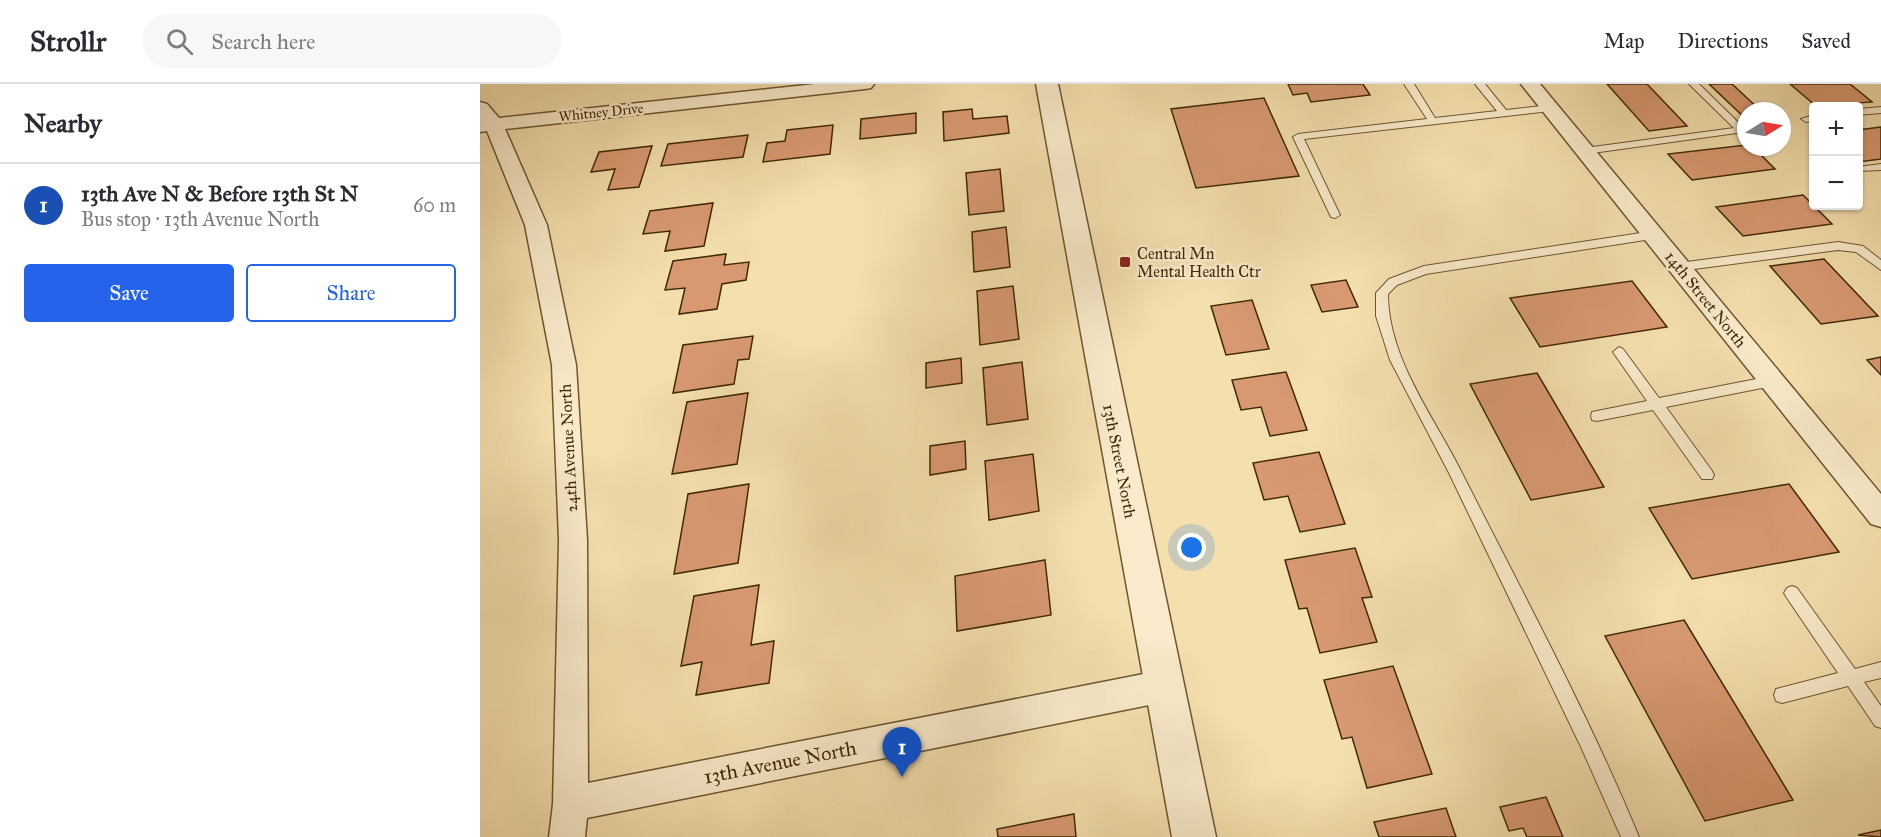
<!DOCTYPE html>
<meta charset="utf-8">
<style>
body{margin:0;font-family:"IM FELL Great Primer",serif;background:#f7f7f7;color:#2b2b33}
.controls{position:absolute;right:18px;top:18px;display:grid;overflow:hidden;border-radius:6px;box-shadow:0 2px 4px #0004}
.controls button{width:54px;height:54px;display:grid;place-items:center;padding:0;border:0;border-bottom:2px solid #e1e1e2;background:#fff;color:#2b2b33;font:30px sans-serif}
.compass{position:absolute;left:1257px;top:18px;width:54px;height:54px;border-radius:50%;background:#fff;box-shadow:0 2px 4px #0004;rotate:79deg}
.you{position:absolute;left:712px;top:464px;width:21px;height:21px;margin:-15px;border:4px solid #fff;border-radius:50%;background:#1a73e8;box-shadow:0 0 0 9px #1a73e833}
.badge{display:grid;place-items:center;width:39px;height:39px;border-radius:50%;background:#2563eb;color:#fff;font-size:20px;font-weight:700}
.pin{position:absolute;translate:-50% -50px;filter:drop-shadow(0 2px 3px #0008)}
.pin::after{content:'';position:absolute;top:32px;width:21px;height:18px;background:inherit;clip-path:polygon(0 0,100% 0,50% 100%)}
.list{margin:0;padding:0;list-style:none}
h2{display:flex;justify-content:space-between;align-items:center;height:78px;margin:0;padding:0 24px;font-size:26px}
h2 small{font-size:20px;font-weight:400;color:#7c7c81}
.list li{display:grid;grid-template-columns:39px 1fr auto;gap:18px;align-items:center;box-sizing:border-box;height:84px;padding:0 24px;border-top:2px solid #e1e1e2}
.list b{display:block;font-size:22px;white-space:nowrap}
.list p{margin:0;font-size:20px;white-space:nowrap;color:#7c7c81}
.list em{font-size:20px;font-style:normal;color:#7c7c81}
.actions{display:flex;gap:12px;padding:18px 24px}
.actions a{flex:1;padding:14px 0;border:2px solid #2563eb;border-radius:6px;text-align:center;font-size:21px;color:#2563eb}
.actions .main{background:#2563eb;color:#fff}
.icon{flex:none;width:33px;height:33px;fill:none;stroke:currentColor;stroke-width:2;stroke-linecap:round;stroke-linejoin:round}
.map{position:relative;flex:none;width:1401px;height:753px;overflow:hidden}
header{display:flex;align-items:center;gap:36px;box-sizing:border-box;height:84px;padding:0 30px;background:#fff;border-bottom:2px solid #e1e1e2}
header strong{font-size:28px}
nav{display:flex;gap:33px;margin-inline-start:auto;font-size:21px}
.search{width:420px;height:54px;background:#f7f7f7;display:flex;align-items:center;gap:15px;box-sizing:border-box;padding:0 21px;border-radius:33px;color:#7c7c81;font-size:22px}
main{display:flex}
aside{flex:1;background:#fff}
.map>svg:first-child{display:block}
.building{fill:#d89972;stroke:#402906;stroke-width:1.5}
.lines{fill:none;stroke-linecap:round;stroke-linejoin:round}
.service-casing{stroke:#6d5630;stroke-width:2}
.minor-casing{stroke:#6d5630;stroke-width:3}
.tertiary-casing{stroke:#6d5630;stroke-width:3}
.service{fill:#f8eaca;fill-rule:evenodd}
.minor{fill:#f8eaca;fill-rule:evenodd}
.tertiary{fill:#f8eaca;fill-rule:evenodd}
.poi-dot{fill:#8f2418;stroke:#f8eaca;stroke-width:2}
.labels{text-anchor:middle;stroke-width:5;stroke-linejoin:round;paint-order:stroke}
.far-street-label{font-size:14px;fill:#402906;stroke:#f8eaca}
.poi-label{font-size:16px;fill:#402906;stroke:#f8eaca;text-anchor:start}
.street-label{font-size:16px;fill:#402906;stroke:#f8eaca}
.near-street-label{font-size:20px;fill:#402906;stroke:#f8eaca}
</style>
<header>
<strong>Strollr</strong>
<div class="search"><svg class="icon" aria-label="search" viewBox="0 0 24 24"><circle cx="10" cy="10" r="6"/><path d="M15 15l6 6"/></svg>Search here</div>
<nav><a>Map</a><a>Directions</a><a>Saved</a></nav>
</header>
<main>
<aside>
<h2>Nearby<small></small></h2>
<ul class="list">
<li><span class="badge" style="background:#1a4fb4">1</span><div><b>13th Ave N &amp; Before 13th St N</b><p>Bus stop · 13th Avenue North</p></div><em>60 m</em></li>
</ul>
<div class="actions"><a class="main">Save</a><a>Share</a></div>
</aside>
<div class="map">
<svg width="1401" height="753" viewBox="0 0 1401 753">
<rect width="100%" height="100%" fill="#f4dfae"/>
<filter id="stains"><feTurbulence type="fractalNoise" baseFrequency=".00333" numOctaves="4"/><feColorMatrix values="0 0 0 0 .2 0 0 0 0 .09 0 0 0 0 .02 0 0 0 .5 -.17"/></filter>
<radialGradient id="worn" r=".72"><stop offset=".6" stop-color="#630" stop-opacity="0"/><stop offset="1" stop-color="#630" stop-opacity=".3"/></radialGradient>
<path class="building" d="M808,0H883L890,11L831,18L827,9L813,11Z
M1127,0H1167L1207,42L1169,47Z
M1229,0H1252L1281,27H1266V35Z
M1310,0H1370L1392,18L1336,22Z
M784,14L819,92L716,104L691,25Z
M492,25L493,35L527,32L529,49L464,57L463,28Z
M436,29V49L380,55L381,35Z
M353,41L350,70L283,78L287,59L305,57L307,46Z
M1401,43V75L1378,78V46Z
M268,51L263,73L181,82L188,60Z
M1266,61V63H1273L1295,85L1212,96L1188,70Z
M172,62L159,103L128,106L135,85L111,88L119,68Z
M520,85L524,127L489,131L486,89Z
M1323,111L1352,140L1263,152L1236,123Z
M233,119L224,162L185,167L190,147L163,150L170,127Z
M526,143L530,183L494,188L492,148Z
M246,170L244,181L269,178L266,196L242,200L237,225L199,230L205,204L185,206L193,177Z
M1344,175L1398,232L1341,240L1290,182Z
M866,196L878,223L842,228L831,201Z
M1152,197L1187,243L1060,263L1030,214Z
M533,202L539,255L500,261L497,207Z
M772,216L789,265L746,271L731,222Z
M273,252L269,275L258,276L254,300L193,309L203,261Z
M1401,273V291L1387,276Z
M481,274L482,299L446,304V279Z
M542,278L548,335L507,341L503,284Z
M806,288L827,346L790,352L781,323L761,326L752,296Z
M1057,289L1124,403L1051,416L990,300Z
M268,309L257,380L192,390L207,318Z
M485,357L486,385L450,391V362Z
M839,368L865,440L820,448L808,412L784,416L773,379Z
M553,370L559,427L509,436L505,377Z
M269,400L258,479L194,490L208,410Z
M1309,400L1359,468L1212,495L1169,424Z
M875,464L892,513L882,514L897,558L840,569L827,524L819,525L805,476Z
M565,476L571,531L477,547L475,492Z
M279,501L271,561L294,557L289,599L216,611L222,578L201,582L214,512Z
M1204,536L1313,716L1225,737L1125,552Z
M913,582L952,690L887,704L872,653L862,655L844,596Z
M1066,713L1083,753H1047L1043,744L1029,747L1020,723Z
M966,724L976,753H899L894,738Z
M594,730L596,753H518L517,745Z
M1401,746V753L1378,751Z"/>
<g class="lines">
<g class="service-casing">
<path id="service" d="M924,0H934L955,34L1017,27L995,0H1005L1026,26L1070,21L1075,24L1070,27L824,55L860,131L855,134L851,133L813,53L818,50L947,35Z
M1209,0H1219L1264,44V48L1105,70L1100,67L1105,64L1254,44Z
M1401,23V29L1378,31V25Z
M1334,31V37L1326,38L1321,35Z
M1401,80V86L1378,87V83Z
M1174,147L1178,148V154L946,190L917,201L908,210C908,273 952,330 980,385C1041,506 1107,627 1159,753H1141L1101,663L969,389L910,276L896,232V209L909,195L944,182Z
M1358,158L1383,162L1401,176V186L1376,168L1358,166L1199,187L1193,183L1199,179Z
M1139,263L1143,265L1179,314L1292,292L1298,297L1292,302L1186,323L1232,387L1234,391L1232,395H1222L1173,326L1117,337L1112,336L1111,332L1112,328L1167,317L1133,268Z
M1312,502L1317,504L1375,585L1401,578V594L1384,598L1401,622V644L1395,642L1368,602L1302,619L1296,617L1294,611L1296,605L1358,589L1307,514L1304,509L1307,504Z"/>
</g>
<g class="minor-casing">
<path id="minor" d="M335,0H394L391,4L385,5L25,45L67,141L96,281L107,456L108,699L684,586L695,591L700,602L695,613L684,618L107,734L105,753H69L73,720L79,456L72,281L45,141L7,47L0,48V18L7,20L19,34Z
M1041,0H1060L1401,410V443L1391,440Z"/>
</g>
<g class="tertiary-casing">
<path id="tertiary" d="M556,0H578L736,753H692Z"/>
</g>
<use href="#service" class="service"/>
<use href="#minor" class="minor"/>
<use href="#tertiary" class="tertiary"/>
</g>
<rect class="poi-dot" x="639" y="172" width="12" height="12" rx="3"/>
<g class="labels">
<g class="far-street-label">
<text transform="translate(121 28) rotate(-6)" y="5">Whitney Drive</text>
</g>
<g class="poi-label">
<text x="657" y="175">Central Mn<tspan x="657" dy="18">Mental Health Ctr</tspan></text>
</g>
<g class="street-label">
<text transform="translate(1226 215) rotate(51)" y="6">14th Street North</text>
<text transform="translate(88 364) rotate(-93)" y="6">24th Avenue North</text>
<text transform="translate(640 377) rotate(79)" y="6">13th Street North</text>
</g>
<g class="near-street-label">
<text transform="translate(300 678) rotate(-11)" y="7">13th Avenue North</text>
</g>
</g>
<rect width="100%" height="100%" filter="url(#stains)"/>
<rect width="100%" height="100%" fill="url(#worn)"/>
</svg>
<div class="controls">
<button>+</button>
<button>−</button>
</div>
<svg class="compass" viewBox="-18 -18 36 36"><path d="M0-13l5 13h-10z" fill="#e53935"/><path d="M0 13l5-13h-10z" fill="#7c7c81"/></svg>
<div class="you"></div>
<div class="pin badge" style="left:422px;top:693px;background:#1a4fb4">1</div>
</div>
</main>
